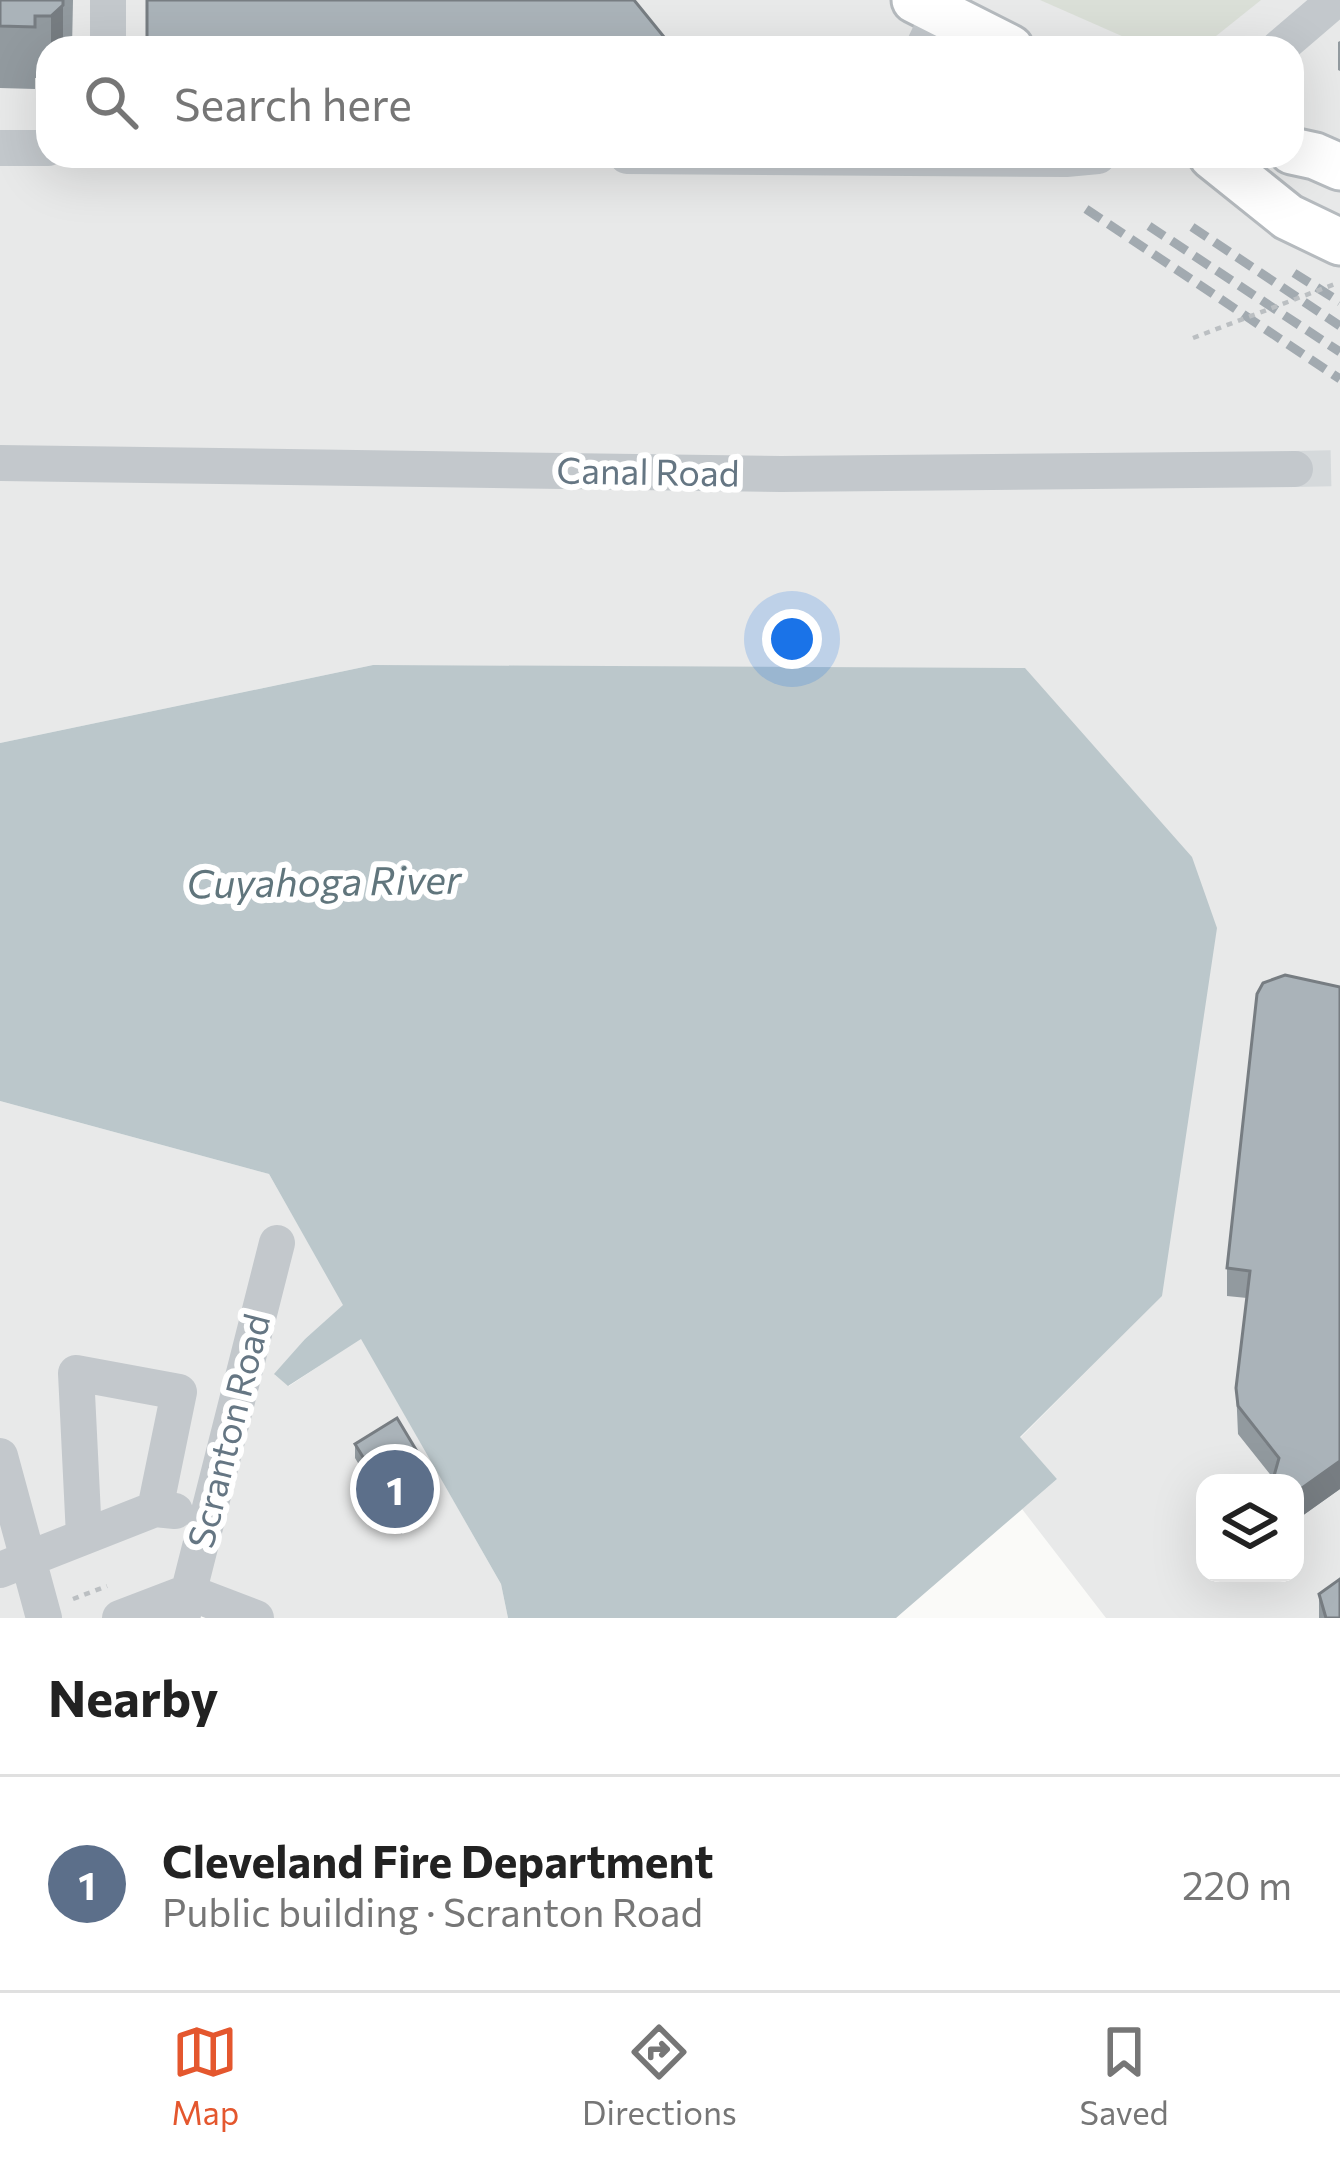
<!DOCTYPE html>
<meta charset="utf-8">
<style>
body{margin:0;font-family:Commissioner,sans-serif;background:#f2f2f2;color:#222}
.controls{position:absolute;right:36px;bottom:36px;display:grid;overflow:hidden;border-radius:24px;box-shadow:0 12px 48px #0002}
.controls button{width:108px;height:108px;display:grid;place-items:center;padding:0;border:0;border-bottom:3px solid #e0e0e0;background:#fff;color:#222;font:60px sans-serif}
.you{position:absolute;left:792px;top:639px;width:42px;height:42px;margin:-30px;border:9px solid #fff;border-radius:50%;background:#1a73e8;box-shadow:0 0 0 18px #1a73e833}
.badge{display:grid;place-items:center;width:78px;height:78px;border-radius:50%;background:#e4572e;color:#fff;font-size:39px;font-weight:700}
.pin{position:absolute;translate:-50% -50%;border:6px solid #fff;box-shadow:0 3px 12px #0006}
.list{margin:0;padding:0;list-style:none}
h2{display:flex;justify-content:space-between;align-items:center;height:156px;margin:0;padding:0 48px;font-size:51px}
h2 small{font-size:39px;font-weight:400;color:#767676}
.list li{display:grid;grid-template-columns:78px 1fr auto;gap:36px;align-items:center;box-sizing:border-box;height:216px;padding:0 48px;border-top:3px solid #e0e0e0}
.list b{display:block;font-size:45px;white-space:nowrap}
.list p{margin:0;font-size:39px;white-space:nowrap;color:#767676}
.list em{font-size:39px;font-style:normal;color:#767676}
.icon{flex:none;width:66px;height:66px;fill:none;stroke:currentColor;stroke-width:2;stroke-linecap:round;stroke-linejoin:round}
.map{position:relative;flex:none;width:1340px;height:1618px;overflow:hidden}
.search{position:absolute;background:#fff;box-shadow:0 12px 48px #0002;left:36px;right:36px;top:36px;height:132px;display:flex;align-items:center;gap:30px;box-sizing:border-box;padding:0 42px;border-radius:36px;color:#767676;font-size:45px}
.sheet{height:372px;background:#fff}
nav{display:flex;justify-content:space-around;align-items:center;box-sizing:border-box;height:168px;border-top:3px solid #e0e0e0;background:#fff;font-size:33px;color:#767676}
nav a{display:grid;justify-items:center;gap:6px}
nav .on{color:#e4572e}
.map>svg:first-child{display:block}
.built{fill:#e8e9e9;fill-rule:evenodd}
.green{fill:#dadfd7}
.water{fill:#bbc7cb}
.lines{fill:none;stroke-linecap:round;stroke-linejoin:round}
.minor-tunnel{stroke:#d5d9db;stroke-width:36;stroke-dasharray:36 18;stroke-linecap:butt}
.major-casing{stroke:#b5babe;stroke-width:51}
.path{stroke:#bbbfc2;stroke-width:4.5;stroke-dasharray:6 6;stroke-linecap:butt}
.minor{stroke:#c3c8cc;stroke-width:36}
.major{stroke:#fff;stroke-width:45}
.rail{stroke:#a2aab0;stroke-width:9;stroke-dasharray:18 9;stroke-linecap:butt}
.path-bridge{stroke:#bbbfc2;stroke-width:4.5;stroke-dasharray:6 6;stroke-linecap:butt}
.wall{fill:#929a9f}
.shaded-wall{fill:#777d82}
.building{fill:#aab3b9;stroke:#777d82;stroke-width:3}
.labels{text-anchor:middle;stroke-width:12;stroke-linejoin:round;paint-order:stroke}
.street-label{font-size:36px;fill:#657683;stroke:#fff}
.water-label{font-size:39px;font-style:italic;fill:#60757c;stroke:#fff}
</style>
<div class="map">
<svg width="1340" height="1618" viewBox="0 0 1340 1618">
<rect width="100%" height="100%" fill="#fafaf8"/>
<path class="built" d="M0,0H1340V1618H1106L1022,1509L1057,1479L1020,1438L1162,1295L373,665L0,743ZM48,48H1292V156H48ZM1205,1483H1295V1573H1205Z
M0,1101L269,1174L344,1305L305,1339L275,1375L289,1386L361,1338L501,1584L508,1618H256L189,1593L182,1618H0Z"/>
<path class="green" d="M1040,0H1261L1201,48H1149Z"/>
<path class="water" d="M373,665L1025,668L1192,857L1217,928L1162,1296L1020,1437L1057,1479L896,1618H508L501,1584L361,1339L288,1386L274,1374L305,1339L343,1305L269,1174L0,1101V743Z"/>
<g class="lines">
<path class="minor-tunnel" d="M1295,469L1340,468"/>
<g class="major-casing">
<path id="major" d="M915,0L1010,48
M1292,151L1315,156L1340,167
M1212,156L1288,217L1340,242"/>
</g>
<path class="path" d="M73,1599L107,1586"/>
<path class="minor" d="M108,48V0
M923,48L940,12
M1279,48L1335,0
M0,148H48
M627,156L1066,159L1098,156
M0,463L781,474L1295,469
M0,1456L44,1618
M84,1536L76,1373L179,1392L155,1509
M0,1570L155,1509L175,1511
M188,1592L256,1618
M120,1618L188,1592
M182,1618L277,1243"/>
<use href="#major" class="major"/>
<path class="rail" d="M1086,209L1340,379
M1149,226L1340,352
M1192,227L1340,326
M1294,273L1340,302"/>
<path class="path-bridge" d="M1193,338L1335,284"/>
</g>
<path class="wall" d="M0,0H73L72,48H48V78H35V89L0,88Z
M1340,41V71L1338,70V42Z
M1340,987V1489L1295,1521V1483L1273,1478L1238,1434L1236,1388L1247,1298L1227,1296V1268Z
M355,1444L427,1483L413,1491L422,1521L401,1534L355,1458Z
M1319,1594L1340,1618H1319Z"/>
<path class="shaded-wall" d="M63,5V48H51V16Z
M1340,1461V1489L1295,1521V1493Z
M427,1468V1483L407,1495V1481Z
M422,1507V1521L401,1534V1519Z"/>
<path class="building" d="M0,0H63V5L51,16H35V27L0,26Z
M147,0H634L673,48H147Z
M1285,975L1340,987V1461L1295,1493V1483H1272L1279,1458L1238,1406L1236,1388L1250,1271L1227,1268L1257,994L1263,983Z
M397,1418L427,1468L407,1481L422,1507L401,1519L355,1444Z
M1340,1579V1618H1326L1319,1594Z"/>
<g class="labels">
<g class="street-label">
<text transform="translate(648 472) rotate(1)" y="13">Canal Road</text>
<text transform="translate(229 1431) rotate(-76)" y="13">Scranton Road</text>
</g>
<g class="water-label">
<text transform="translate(324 882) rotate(-1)" y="14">Cuyahoga River</text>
</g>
</g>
</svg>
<div class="controls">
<button><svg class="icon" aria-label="layers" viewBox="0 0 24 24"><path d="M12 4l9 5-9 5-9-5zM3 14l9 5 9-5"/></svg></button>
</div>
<div class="you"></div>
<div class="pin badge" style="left:395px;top:1489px;background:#5c6f8a">1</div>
<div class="search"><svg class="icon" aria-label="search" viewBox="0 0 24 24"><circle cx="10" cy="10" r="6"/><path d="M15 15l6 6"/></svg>Search here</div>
</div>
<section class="sheet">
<h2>Nearby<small></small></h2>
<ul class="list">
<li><span class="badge" style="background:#5c6f8a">1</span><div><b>Cleveland Fire Department</b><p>Public building · Scranton Road</p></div><em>220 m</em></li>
</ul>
</section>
<nav>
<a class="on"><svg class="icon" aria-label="map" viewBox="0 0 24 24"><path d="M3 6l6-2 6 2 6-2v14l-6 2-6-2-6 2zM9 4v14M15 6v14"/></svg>Map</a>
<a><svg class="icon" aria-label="directions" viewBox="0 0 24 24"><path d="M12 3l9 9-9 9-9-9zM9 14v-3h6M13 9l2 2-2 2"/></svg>Directions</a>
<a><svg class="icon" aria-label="saved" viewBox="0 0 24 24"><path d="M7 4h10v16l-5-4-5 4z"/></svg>Saved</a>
</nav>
